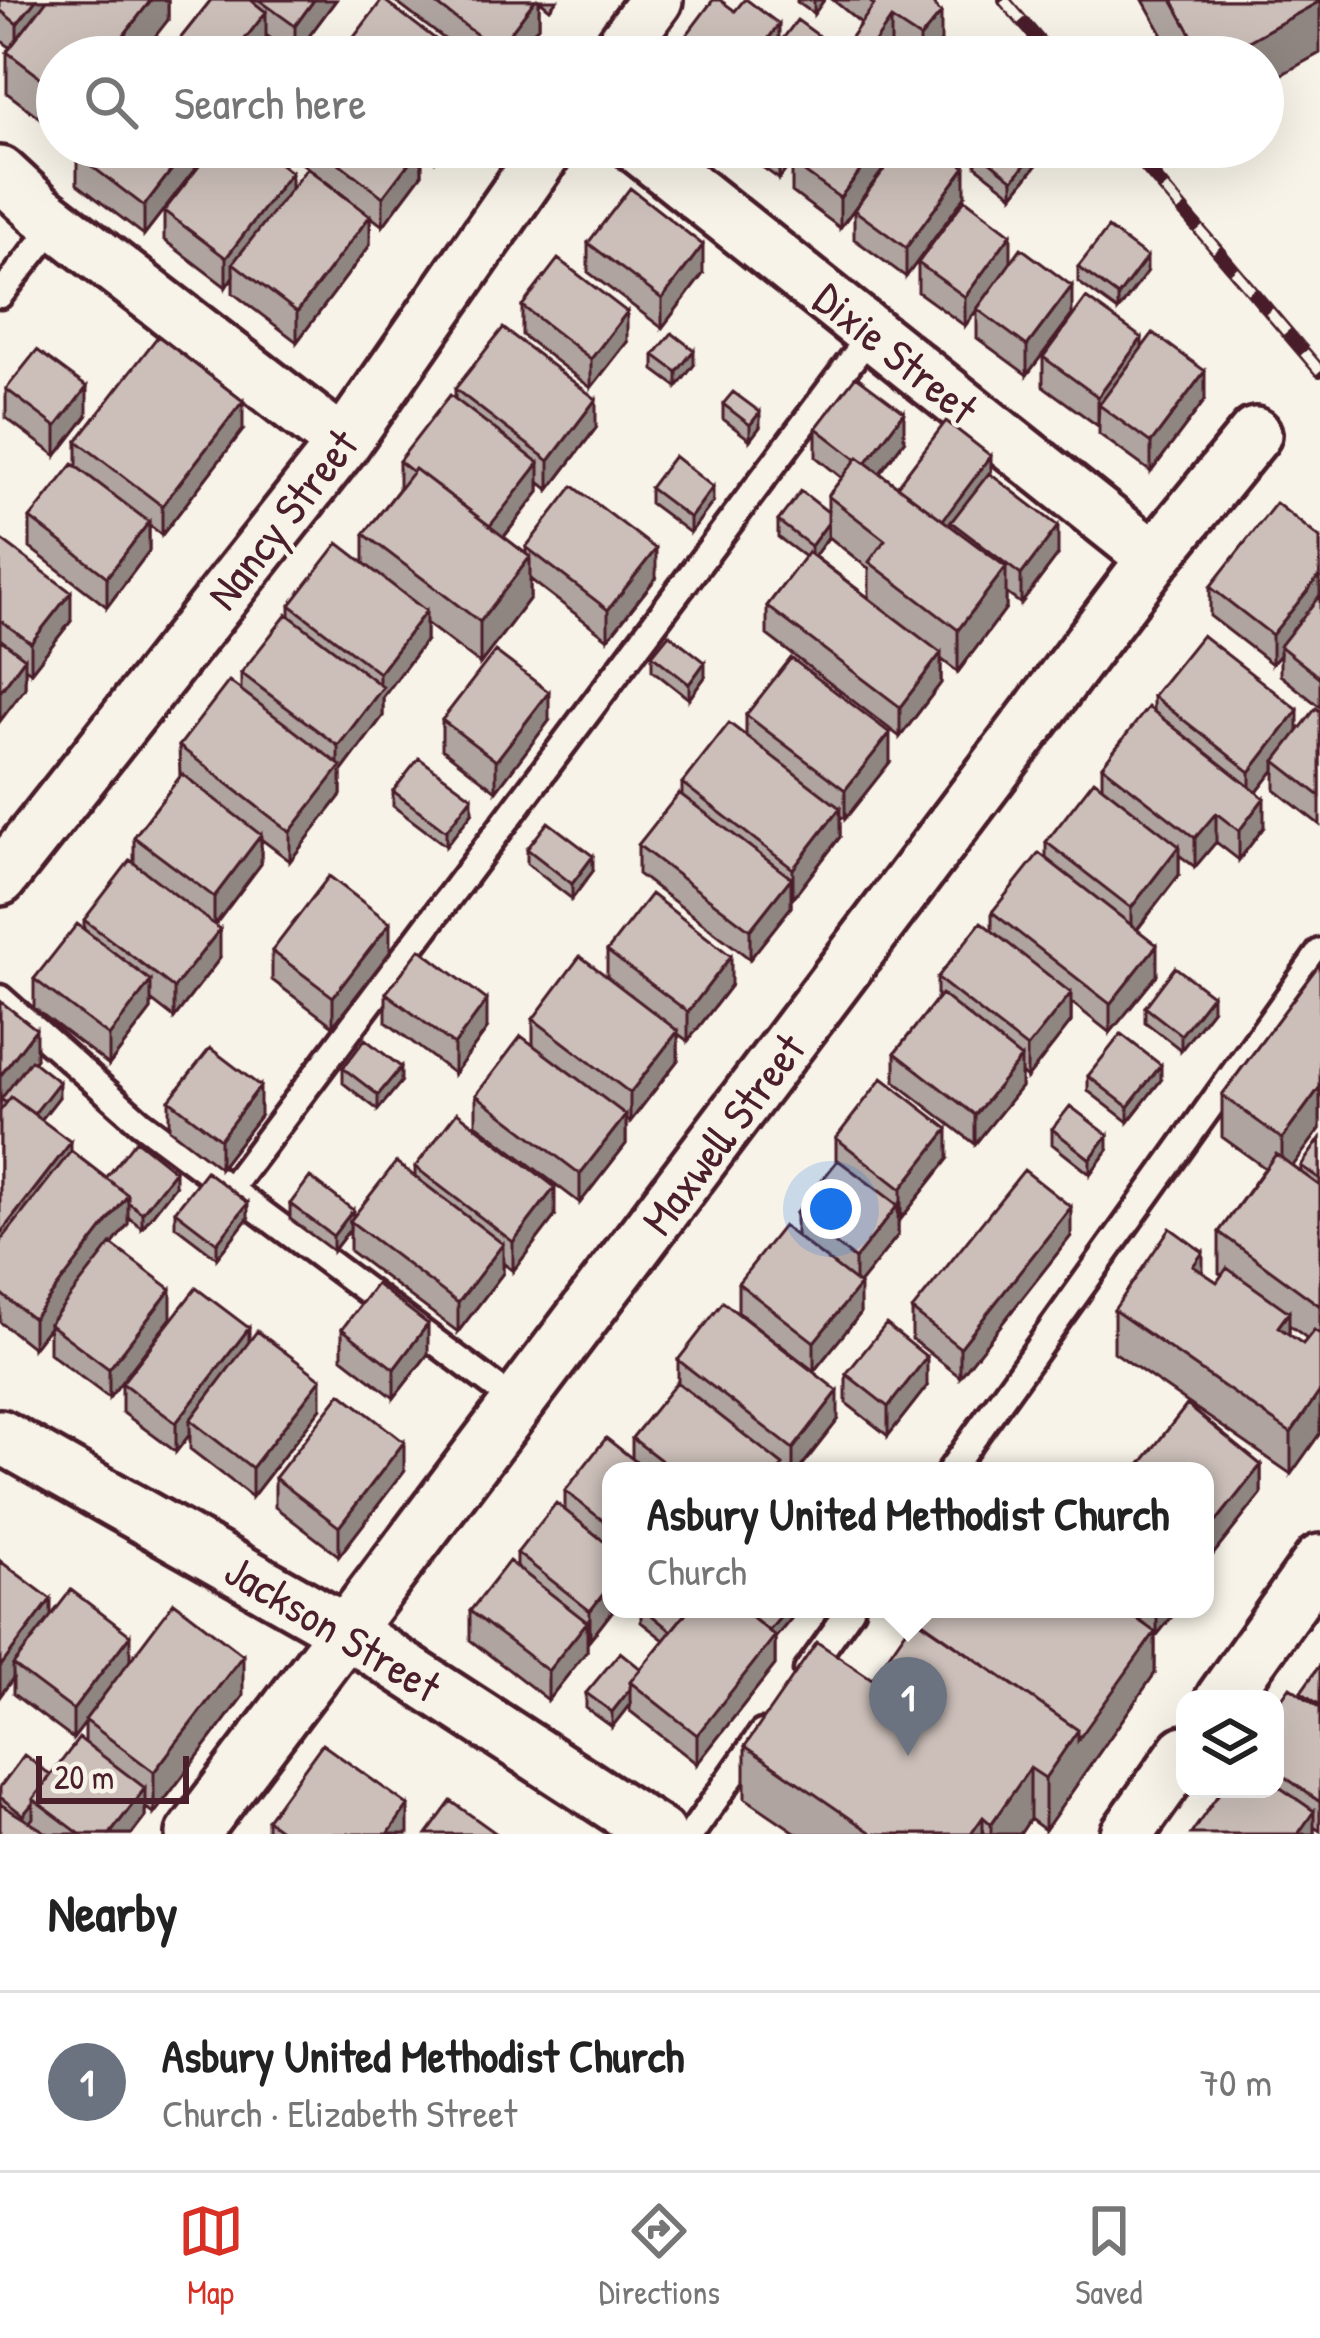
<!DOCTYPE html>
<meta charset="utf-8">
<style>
body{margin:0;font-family:"Patrick Hand",sans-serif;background:#f2f2f2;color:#222}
.controls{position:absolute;right:36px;bottom:36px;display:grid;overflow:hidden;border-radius:24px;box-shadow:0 12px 48px #0002}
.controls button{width:108px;height:108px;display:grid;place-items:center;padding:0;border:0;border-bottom:3px solid #e0e0e0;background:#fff;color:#222;font:60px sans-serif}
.scale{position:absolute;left:36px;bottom:30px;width:153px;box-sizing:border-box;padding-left:12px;border:6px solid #4a1f2b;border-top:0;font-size:33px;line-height:42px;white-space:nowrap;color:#4a1f2b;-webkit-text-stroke:9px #f7f3e8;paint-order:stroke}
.you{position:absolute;left:831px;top:1209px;width:42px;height:42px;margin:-30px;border:9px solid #fff;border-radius:50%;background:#1a73e8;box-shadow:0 0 0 18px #1a73e833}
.badge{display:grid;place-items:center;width:78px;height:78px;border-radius:50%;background:#d93025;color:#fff;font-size:39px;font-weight:700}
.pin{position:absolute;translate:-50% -99px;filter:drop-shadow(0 3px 6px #0008)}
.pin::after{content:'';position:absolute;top:63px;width:42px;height:36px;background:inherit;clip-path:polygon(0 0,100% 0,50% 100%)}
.popup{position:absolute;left:602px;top:1462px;width:612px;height:156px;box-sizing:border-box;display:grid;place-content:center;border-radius:24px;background:#fff;filter:drop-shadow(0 3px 9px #0005);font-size:39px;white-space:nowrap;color:#767676}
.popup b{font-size:45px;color:#222}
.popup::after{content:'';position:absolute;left:50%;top:100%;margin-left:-24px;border:24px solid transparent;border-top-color:#fff}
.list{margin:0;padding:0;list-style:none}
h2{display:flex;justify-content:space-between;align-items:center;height:156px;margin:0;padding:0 48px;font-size:51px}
h2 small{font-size:39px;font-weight:400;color:#767676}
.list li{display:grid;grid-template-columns:78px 1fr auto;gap:36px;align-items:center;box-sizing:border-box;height:180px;padding:0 48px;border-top:3px solid #e0e0e0}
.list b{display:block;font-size:45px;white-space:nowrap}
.list p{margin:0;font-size:39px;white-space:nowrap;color:#767676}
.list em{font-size:39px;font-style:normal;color:#767676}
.icon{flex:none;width:66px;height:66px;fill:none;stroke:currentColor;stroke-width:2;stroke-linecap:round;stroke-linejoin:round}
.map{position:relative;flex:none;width:1320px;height:1834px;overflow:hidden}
.search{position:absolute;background:#fff;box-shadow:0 12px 48px #0002;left:36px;right:36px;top:36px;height:132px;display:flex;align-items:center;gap:30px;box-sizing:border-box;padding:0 42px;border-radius:66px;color:#767676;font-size:45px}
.sheet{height:336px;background:#fff}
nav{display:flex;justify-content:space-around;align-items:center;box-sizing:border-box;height:168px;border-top:3px solid #e0e0e0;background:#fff;font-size:33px;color:#767676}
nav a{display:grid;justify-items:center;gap:6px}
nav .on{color:#d93025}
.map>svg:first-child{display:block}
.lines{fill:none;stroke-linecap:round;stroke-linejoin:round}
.lane-casing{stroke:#4a1f2b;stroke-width:33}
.street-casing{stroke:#4a1f2b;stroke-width:60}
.lane{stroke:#f7f3e8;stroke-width:24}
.street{stroke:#f7f3e8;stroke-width:51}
.rail-casing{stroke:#4a1f2b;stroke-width:14}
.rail{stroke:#f7f3e8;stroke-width:9;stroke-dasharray:27;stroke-linecap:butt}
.wall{fill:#afa49f;stroke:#4a1f2b;stroke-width:3;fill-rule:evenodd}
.shaded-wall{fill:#8f8682;stroke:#4a1f2b;stroke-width:3}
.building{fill:#ccbfb9;stroke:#4a1f2b;stroke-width:3}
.labels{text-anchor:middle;stroke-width:9;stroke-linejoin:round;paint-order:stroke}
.street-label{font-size:45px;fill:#4a1f2b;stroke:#f7f3e8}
</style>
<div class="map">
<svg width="1320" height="1834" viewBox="0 0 1320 1834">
<rect width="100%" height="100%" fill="#f7f3e8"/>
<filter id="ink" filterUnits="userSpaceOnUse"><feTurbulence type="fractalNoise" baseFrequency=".00833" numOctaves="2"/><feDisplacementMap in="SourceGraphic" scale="24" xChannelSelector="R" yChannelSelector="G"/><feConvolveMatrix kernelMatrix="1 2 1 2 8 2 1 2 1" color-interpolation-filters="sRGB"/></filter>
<g filter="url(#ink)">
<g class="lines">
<g class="lane-casing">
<path id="lane" d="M0,295L57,223
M0,998L140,1122L520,1405
M230,1189L872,333
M950,1471L1320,952
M807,1671L851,1609
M691,1834L762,1733"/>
</g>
<g class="street-casing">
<path id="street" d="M614,57L656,0
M638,147L1154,558
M0,173L40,210L343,444
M0,879L343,444L549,147
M0,1436L349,1633L659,1834
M1222,1699L1320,1561
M193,1834L1154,558L1255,434
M1127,1834L1185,1752"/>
</g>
<use href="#lane" class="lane"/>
<use href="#street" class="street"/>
<g class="rail-casing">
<path id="rail" d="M1004,0L1053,57
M1129,147L1320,371"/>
</g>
<use href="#rail" class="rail"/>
</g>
<path class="wall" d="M0,0H168V20L57,57V131L7,93V52L10,47L0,40Z
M211,0H336L295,55L266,35V41L254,57H176V44Z
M393,0H557L550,9L539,0V25L514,57H468Z
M797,0H824L814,14L797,2Z
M833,0H930L941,42L928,57H904L891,48L885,57H849V40L861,23Z
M1143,0H1320L1263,57H1175Z
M83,147H212L144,235L77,184V155Z
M291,147H446L436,160L422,150V174L383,226L370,216V245L297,342L233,293V276L226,287L164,240V211L291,188L368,214L291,155Z
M734,147H803L779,179Z
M900,147L840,228L792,192V163Z
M976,151L1039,162L1013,195L976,166Z
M965,196L906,277L854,239V210Z
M588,243L703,274L662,328L588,272Z
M1011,262L1072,315L1027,375L977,338V310L965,326L918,292V263Z
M1078,267L1147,272L1118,311L1078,282Z
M522,306L627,342L591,388L522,335Z
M1142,348L1205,400L1151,472L1099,434V424L1098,426L1043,386V357Z
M654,355L694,365L677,387L654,370Z
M6,389L87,416L56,456L6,418Z
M455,389L596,428L549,490L539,482V492L504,537L526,554V547L656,578L608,639L530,579V598L480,664L426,623V640L383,697V716L341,772V795L290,861L261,839V864L215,925L220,958L174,1018L151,1000V1010L109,1065L34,1008V979L84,930V920L134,863V837L180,777L179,746L241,691V673L290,616V605L364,563V534L399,489V461L455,399Z
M723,404L760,427L750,440L723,419Z
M816,428L904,441L880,473L897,486L991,475L1058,555L1021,604L1006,593V608L958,672L941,659V683L900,737L767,635V606L805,557L778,537V521L828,512V496L842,478L816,457ZM829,537L869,569V598L814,556Z
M243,430L162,535L149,525V551L107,607L30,548V518L77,467V441Z
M650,488L713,502L690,533L650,503Z
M1320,538V707L1280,675V655L1272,664L1210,616V587Z
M0,539L71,621L31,672L25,668V688L0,721Z
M652,655L705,677L689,699L652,670Z
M1153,696L1298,731L1320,711V825L1275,790V769L1257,792L1264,827L1239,860L1216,842L1195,867L1179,855V875L1137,930L1157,975L1110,1033L1071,1002V1022L1027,1078L1021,1073V1087L975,1144L895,1082V1053L937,999V978L992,931V912L1046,858V842L1102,786V766L1153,712Z
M746,715L890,762L845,819L840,816V837L793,898L791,896V907L750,959L638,874V845L682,795V783L746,736Z
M442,720L549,721L496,791L442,749Z
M393,791L472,813L446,846L393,806Z
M527,849L593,871L572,899L527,864Z
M272,951L390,952L333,1026L272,980Z
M607,951L731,985L688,1041L678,1034V1060L630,1122L626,1119V1144L580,1203L476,1124V1095L533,1044V1019L607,977Z
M1320,963V1129L1292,1166L1301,1173V1166L1320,1139V1433L1291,1474L1114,1352V1310L1203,1273L1217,1282L1222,1275L1219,1273V1232L1265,1168L1222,1137V1095ZM1289,1325L1307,1338L1303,1344L1289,1335Z
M386,993L487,1029L454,1074L386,1022Z
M0,1001L36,1058L33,1062L59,1097L41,1120L71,1151L106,1178L175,1186L142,1228L128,1217V1224L112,1245L171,1318L109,1398L49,1353V1327L33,1348L0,1322Z
M1145,1007L1212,1010L1181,1050L1145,1022Z
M343,1068L401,1082L378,1110L343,1083Z
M1088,1076L1161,1080L1128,1122L1088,1091Z
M169,1100L260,1116L220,1168L169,1129Z
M1052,1129L1108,1150L1090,1174L1052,1144Z
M836,1138L948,1159L901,1219L898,1216V1235L859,1284L860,1314L814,1371L738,1312V1283L796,1235V1213L836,1162Z
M415,1167L555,1216L513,1271L503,1263V1273L458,1332L350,1251V1229L333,1251L290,1219V1204L353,1218L415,1177Z
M175,1211L248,1218L217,1258L175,1226Z
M1071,1236L960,1377L912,1339V1310Z
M342,1329L428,1354L394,1398L342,1358Z
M249,1342L321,1408L252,1497L190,1449V1434L176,1452L122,1412V1383Z
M678,1360L838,1420L798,1471H611V1609H614L590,1640L587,1638V1651L548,1700L470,1640V1611L517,1566V1553L565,1511V1491L632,1459V1438L678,1382Z
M846,1374L927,1386L888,1436L846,1403Z
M1187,1405L1261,1465V1494L1211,1557L1205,1553V1471H1136Z
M404,1471L339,1556L275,1507V1478Z
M0,1561L51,1616L130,1661L243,1696L154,1814L145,1807V1817L132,1834H0V1787L51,1775L85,1743V1723L73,1739L13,1694V1678L0,1696Z
M641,1609H799L775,1638V1665L697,1764L630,1711V1704L612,1727L586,1708V1693L641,1669L664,1640L641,1622Z
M1125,1609H1178L1157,1635L1155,1633V1673L1045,1830L1030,1819L1020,1834H798L745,1798V1746L872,1679L920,1621L1144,1624Z
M1320,1665V1831L1314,1827V1834L1275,1789V1708L1301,1694V1692Z
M267,1820L408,1834H267Z"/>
<path class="shaded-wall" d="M36,0H58L17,53V24Z
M151,0H168V20L139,57H107Z
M314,0H336L295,55V26Z
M535,0H539V25L514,57H497V50Z
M814,0H824L814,14Z
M1320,1V53L1263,85V57H1220Z
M266,12V41L254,57H231Z
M941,13V42L928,57H920V38Z
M891,19V48L885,57H868V52Z
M779,24V53L776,57H755Z
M189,147H212L144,235V206Z
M421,147L422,174L383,226V197Z
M436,147H446L436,160Z
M782,147H803L779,179V150Z
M878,147H900L840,228V198Z
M1039,147V162L1013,195V180Z
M965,167V196L906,277V248Z
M291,172V201L233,263V276L226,287V258Z
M370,216V245L297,342V312Z
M1011,234V263L965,326V297Z
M703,245V274L662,328V299Z
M1147,257V272L1118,311V296Z
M1072,286V315L1027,375V346Z
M627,312V342L591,388V359Z
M1142,338V367L1099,405L1098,426V397Z
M694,350V365L677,387V372Z
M1205,371V400L1151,472V443Z
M87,387V416L56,456V427Z
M596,399V428L549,490V461Z
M243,401V430L162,535V506Z
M760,412V427L750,440V425Z
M904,412V441L864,494V465Z
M991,456V485L951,522V538L940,523Z
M539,463V492L487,558V529Z
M713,487V502L690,533V518Z
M149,522V551L107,607V577Z
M828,523V537L811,561V546Z
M1058,526V555L1021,604V575Z
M656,549V578L608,639V610Z
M530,557V598L480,664V622Z
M1006,567V608L958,672V630Z
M1320,575V604L1280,646V655L1272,664V635Z
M71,592V621L31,672V643Z
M426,611V640L383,697V716L341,772V795L290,861V832L338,769V746L379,692V673Z
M941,653V683L900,737V707Z
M25,658V688L0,721V692Z
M705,662V677L689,699V684Z
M549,692V721L496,791V761Z
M1298,710V739L1275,761V769L1250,801V772Z
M890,733V762L845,819V790Z
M472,797V813L446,846V831Z
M1264,798V827L1239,860V831Z
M840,808V837L793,898V869Z
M1216,813V842L1195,867V838Z
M261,835V864L214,926V897Z
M1179,846V875L1131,937V908Z
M593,856V871L572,899V884Z
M791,878V907L750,959V930Z
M390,923V952L333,1026V997Z
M220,929V958L174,1018V988Z
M1157,945V975L1110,1033V1004Z
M731,956V985L688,1041V1012Z
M151,981V1010L109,1065V1036Z
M1071,993V1022L1027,1078V1048Z
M1212,995V1010L1181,1050V1035Z
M487,1000V1029L454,1074V1045Z
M36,1029V1058L4,1101L1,1099L0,1105V1076Z
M678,1031V1060L630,1122V1093Z
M1021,1058V1087L975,1144V1115Z
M1161,1065V1080L1128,1122V1107Z
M401,1067V1082L378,1110V1095Z
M59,1082V1097L29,1135V1120Z
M260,1086V1116L220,1168V1139Z
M1320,1087V1129L1282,1181V1139Z
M626,1115V1144L580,1203V1174Z
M948,1129V1159L901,1219V1189Z
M1108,1135V1150L1090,1174V1159Z
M71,1142V1171L0,1263V1234Z
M175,1171V1186L142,1228V1213Z
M555,1187V1216L513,1271V1242Z
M128,1195V1224L51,1325L49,1324V1327L33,1348V1319Z
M248,1203V1218L217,1258V1243Z
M898,1205V1235L855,1289V1259Z
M1071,1207V1236L960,1377V1348Z
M353,1210V1223L350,1221V1229L333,1251V1236Z
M503,1244V1273L458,1332V1303Z
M1203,1252V1294L1193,1266Z
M860,1285V1314L814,1371V1342Z
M171,1289V1318L109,1398V1369Z
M1289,1312V1354L1278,1327Z
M428,1324V1354L394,1398V1369Z
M249,1328V1357L190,1420V1434L176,1452V1423Z
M927,1357V1386L888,1436V1407Z
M321,1379V1408L252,1497V1468Z
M838,1391V1420L798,1471H793V1449Z
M1320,1391V1433L1291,1474V1433Z
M404,1442V1471L339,1556V1527Z
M1261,1465V1494L1211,1557V1528Z
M611,1584V1609H614L590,1640V1611Z
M51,1599V1628L13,1665V1678L0,1696V1667Z
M787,1609H799L775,1638V1665L697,1764V1735L767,1633Z
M1157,1609H1178L1157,1635Z
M587,1622V1651L548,1700V1671Z
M1155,1632V1673L1045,1830V1778L1078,1730Z
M130,1635V1664L73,1739V1710Z
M243,1655V1696L154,1814V1772Z
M630,1689V1704L612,1727V1712Z
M1030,1768V1819L1020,1834H991V1824Z
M145,1788V1817L132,1834H110Z
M33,1803V1818L23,1830V1815Z
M408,1805V1834H388Z
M1314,1811V1834H1298Z
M983,1817V1834H971Z"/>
<path class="building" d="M0,0H36L17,24L0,10Z
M47,0H151L107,57H57V90L7,52Z
M211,0H251L266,12L231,57H193L176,44Z
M259,0H314L295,26Z
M382,0H384L459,57H339Z
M431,0H535L497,50Z
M713,0H720L735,11L744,0H747L779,24L755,57H670Z
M868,0H930L941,13L920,38L891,19L868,52L849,40L874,5Z
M1172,0H1320V1L1220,57H1204Z
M797,20L848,57H769Z
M159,49L169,57H153Z
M83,147H189L144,206L77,155Z
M214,147H258L291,172L226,258L164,211Z
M318,147H421L383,197Z
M804,147H878L840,198L792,163Z
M901,147H938L965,167L906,248L854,210Z
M979,147H1039L1013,180L976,151Z
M307,168L370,216L297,312L233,263Z
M630,188L703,245L662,299L588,243Z
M965,199L1011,234L965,297L918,263Z
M1108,228L1147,257L1118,296L1078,267Z
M1021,248L1072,286L1027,346L977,309Z
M558,259L627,312L591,359L522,306Z
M1086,298L1142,338L1098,397L1043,357Z
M503,328L596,399L549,461L455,389Z
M672,333L694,350L677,372L654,355Z
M1153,333L1205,371L1151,443L1099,405Z
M158,336L243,401L162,506L77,441Z
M37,350L87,387L56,427L6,389Z
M856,376L904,412L866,463L858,457L856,459L816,428Z
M733,392L760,412L750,425L723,404Z
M450,395L539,463L490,526L415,469L413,472L399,461Z
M946,421L991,456L943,520L897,486Z
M674,456L713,487L690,518L650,488Z
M858,457L1006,567L958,630L869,562L885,540L828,496Z
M73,464L149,522L107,577L30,518Z
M415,469L530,557L480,622L364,534Z
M989,473L1058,526L1021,575L951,522Z
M573,486L656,549L608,610L526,547Z
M801,491L828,512V523L811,546L778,521Z
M1276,503L1320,538V575L1272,635L1210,587Z
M0,539L71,592L31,643L0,620Z
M338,543L426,611L379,673L290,605Z
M808,552L941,653L900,707L767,606Z
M1320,595V678L1280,646Z
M287,614L383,687L338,746L241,673Z
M669,634L705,662L689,684L652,655Z
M1202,635L1298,710L1250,772L1153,696Z
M0,639L25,658L0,692Z
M495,651L549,692L496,761L442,720Z
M791,658L890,733L845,790L746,715Z
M229,681L341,766L290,832L179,746Z
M1148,707L1264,798L1239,831L1216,813L1195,838L1102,766Z
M1316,708L1320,711V796L1275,761Z
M729,723L840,808L793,869L682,783Z
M419,758L472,797L446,831L393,791Z
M182,774L261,835L214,897L134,837Z
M1094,780L1179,846L1131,908L1046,842Z
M679,793L791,878L750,930L638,845Z
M548,822L593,856L572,884L527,849Z
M1039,853L1157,945L1110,1004L992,912Z
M130,860L220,929L174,988L84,920Z
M329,876L390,923L333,997L272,951Z
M651,894L731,956L688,1012L607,951Z
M981,922L1071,993L1027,1048L937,978Z
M77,924L151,981L109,1036L34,979Z
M420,949L487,1000L454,1045L386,993Z
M580,956L678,1031L630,1093L533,1019Z
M1320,963V1087L1282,1139L1222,1095Z
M1175,967L1212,995L1181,1035L1145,1007Z
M941,994L1021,1058L975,1115L895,1053Z
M0,1001L36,1029L0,1076Z
M1121,1034L1161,1065L1128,1107L1088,1076Z
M521,1036L626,1115L580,1174L476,1095Z
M365,1039L401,1067L378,1095L343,1068Z
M210,1048L260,1086L220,1139L169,1100Z
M31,1060L59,1082L34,1114L11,1097L6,1103L1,1099Z
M882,1078L948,1129L901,1189L836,1138Z
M11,1097L71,1142L0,1234V1111Z
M1070,1106L1108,1135L1090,1159L1052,1129Z
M457,1112L555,1187L513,1242L415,1167Z
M1320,1139V1179L1301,1166Z
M136,1140L175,1171L142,1213L128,1202V1195L106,1178Z
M71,1151L128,1195L33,1319L0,1293V1242Z
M1276,1154L1320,1186V1306L1219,1232Z
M838,1160L898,1205L855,1259L796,1213Z
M396,1162L503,1244L458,1303L350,1221Z
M1024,1170L1071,1207L960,1348L912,1310Z
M206,1171L248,1203L217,1243L175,1211Z
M310,1177L353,1210L333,1236L290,1204Z
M783,1226L860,1285L814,1342L738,1283Z
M1170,1228L1203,1252L1193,1266L1217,1282L1227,1268L1289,1312L1278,1327L1303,1344L1314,1330L1320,1334V1391L1291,1433L1114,1310Z
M111,1244L171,1289L109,1369L49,1324Z
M376,1284L428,1324L394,1369L342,1329Z
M196,1288L249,1328L176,1423L122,1383Z
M723,1302L838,1391L793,1449L678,1360Z
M886,1324L927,1357L888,1407L846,1374Z
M257,1331L321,1379L252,1468L190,1420Z
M677,1382L783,1465L778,1471H675L632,1438Z
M341,1393L404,1442L339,1527L275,1478Z
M1187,1405L1261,1465L1211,1528L1205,1523V1471L1136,1470Z
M606,1438L648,1471H611V1527L565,1491Z
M975,1463L984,1471H969Z
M556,1503L611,1547V1584L590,1611L517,1553Z
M0,1561L51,1599L0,1667Z
M509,1561L587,1622L548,1671L470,1611Z
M71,1590L130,1635L73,1710L13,1665Z
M174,1602L243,1655L154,1772L85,1720Z
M644,1609H689L671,1631Z
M689,1609H741L775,1636L697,1735L630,1682Z
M741,1609H787L769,1631Z
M928,1609H1123L1155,1632L1078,1740V1730L920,1621Z
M915,1617L1078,1730L1045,1778L1030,1768L991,1824L983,1817L971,1834H873L745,1746L817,1642L872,1679Z
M620,1652L641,1669L630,1682V1689L612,1712L586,1693Z
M1320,1665V1705L1301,1692Z
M1290,1687L1320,1708V1802L1275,1770V1708Z
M79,1738L145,1788L110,1834H80L33,1799Z
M322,1744L408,1805L388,1834H286L267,1820Z
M24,1755L51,1775L33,1799V1803L23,1815L0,1797V1787Z
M1275,1784L1314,1811L1298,1834H1191L1222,1789H1275Z
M451,1801L497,1834H427Z
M0,1804L47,1833L46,1834H0Z"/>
</g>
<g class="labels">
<g class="street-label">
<text transform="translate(896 353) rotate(39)" y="16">Dixie Street</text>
<text transform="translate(282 519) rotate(-52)" y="16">Nancy Street</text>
<text transform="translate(723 1134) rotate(-53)" y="16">Maxwell Street</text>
<text transform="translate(333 1628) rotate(31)" y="16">Jackson Street</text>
</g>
</g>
</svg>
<div class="controls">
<button><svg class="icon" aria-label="layers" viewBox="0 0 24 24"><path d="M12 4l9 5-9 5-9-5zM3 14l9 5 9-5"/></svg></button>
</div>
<div class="scale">20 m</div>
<div class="you"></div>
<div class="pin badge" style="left:908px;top:1756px;background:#6b7280">1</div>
<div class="popup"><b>Asbury United Methodist Church</b>Church</div>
<div class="search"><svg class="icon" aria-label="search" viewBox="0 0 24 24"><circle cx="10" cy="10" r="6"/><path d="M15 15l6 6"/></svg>Search here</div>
</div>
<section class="sheet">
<h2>Nearby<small></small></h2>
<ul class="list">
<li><span class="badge" style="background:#6b7280">1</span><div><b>Asbury United Methodist Church</b><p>Church · Elizabeth Street</p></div><em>70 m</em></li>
</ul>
</section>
<nav>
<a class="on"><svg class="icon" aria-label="map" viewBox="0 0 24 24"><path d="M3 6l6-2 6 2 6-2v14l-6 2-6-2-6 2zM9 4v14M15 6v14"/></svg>Map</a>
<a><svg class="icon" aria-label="directions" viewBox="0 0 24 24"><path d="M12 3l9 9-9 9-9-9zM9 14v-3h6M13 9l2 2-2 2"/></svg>Directions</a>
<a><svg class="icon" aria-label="saved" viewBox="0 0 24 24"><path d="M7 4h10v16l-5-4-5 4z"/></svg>Saved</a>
</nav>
